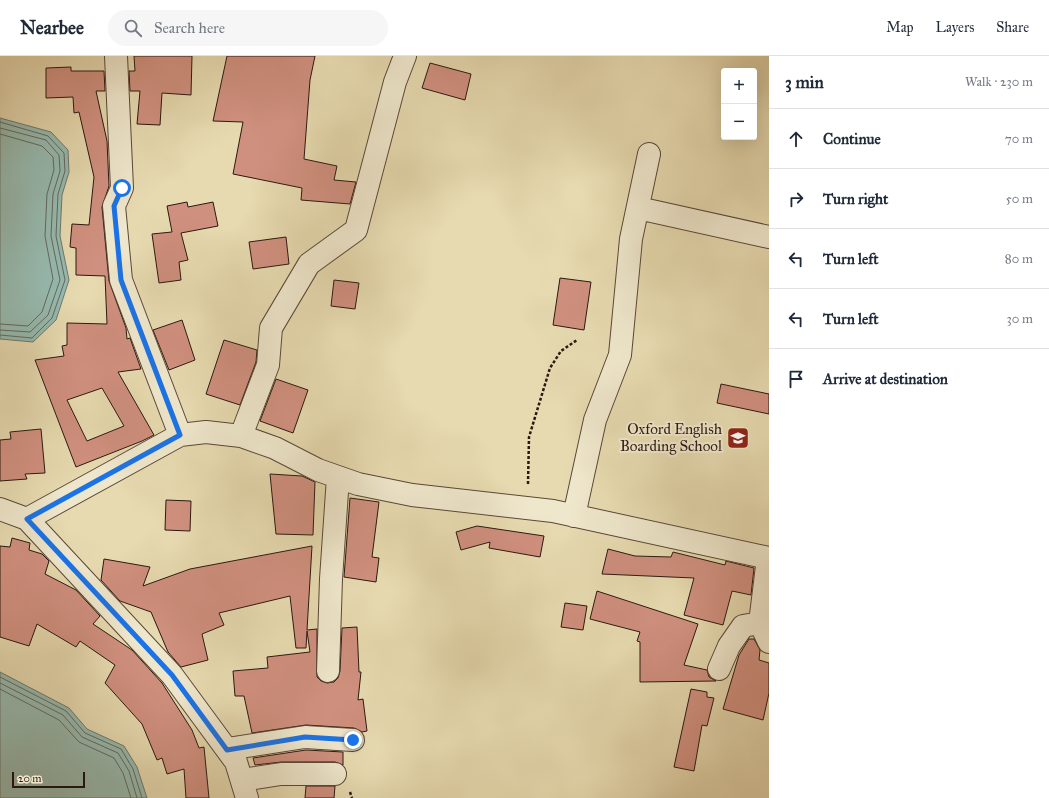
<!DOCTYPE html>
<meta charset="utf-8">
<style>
body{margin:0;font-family:"IM FELL Great Primer",serif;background:#f6f6f7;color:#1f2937}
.controls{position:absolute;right:12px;top:12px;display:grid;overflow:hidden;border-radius:4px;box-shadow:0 4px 16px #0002}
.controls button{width:36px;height:36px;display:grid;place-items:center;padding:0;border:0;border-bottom:1px solid #e0e1e3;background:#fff;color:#1f2937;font:20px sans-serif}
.scale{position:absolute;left:12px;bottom:10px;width:73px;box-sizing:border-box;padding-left:4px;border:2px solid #2b1810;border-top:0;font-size:11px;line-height:14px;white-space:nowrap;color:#2b1810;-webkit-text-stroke:3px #efe7cc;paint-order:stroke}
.stop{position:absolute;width:12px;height:12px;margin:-9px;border:3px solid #1a73e8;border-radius:50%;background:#fff}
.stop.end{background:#1a73e8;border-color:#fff;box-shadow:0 1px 4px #0008}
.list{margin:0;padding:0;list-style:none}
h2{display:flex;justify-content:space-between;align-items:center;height:52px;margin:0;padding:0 16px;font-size:17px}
h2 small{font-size:13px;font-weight:400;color:#747a83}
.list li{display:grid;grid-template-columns:26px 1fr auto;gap:12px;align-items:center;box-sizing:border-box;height:60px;padding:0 16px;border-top:1px solid #e0e1e3}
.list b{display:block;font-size:15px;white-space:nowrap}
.list em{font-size:13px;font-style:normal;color:#747a83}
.icon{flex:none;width:22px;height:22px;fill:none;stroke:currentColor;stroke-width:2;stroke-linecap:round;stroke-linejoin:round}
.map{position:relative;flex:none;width:769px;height:742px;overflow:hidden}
header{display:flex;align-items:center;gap:24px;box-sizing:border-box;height:56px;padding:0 20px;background:#fff;border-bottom:1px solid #e0e1e3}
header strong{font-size:19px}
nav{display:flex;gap:22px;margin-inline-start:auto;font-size:14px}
.search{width:280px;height:36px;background:#f6f6f7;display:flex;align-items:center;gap:10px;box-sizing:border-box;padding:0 14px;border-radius:22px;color:#747a83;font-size:15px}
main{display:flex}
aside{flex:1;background:#fff}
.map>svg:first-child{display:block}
.water{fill:#97baaf;stroke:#6c796f}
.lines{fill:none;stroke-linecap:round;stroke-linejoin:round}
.shore{stroke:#616960;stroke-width:1}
.building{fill:#d0907f;stroke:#2b1810;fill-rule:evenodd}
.minor-casing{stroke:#5a4838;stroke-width:24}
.path{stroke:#2b1810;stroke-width:2.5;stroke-dasharray:3 2;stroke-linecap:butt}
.minor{stroke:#efe7cc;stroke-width:22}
.route{stroke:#1a73e8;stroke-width:5}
.labels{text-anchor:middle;stroke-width:4;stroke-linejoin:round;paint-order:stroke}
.poi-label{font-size:15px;fill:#2b1810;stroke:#efe7cc;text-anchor:end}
</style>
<header>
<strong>Nearbee</strong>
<div class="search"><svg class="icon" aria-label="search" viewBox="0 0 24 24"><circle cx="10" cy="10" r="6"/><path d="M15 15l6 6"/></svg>Search here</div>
<nav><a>Map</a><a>Layers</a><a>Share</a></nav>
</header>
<main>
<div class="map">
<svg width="769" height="742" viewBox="0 0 769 742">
<rect width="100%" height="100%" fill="#e7dab0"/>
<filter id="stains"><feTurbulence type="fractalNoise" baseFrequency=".005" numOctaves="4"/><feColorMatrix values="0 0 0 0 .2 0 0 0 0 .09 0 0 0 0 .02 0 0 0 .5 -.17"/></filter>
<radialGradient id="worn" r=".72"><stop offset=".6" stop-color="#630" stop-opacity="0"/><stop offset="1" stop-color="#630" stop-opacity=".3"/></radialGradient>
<path class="water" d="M0,62L51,76L68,94L69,116L62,139L60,180L69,224L56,264L33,286L0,283Z
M0,616L69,652L87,673L124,690L137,711L147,742H0Z"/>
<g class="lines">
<path class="shore" d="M0,66L48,80L64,97L65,115L58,138L56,180L65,224L52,262L32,282L0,279
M0,72L46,84L59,99L60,115L53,138L51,180L60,224L48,259L30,276L0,274
M0,78L42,90L53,101L54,114L47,138L45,180L53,223L42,256L28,270L0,268
M0,621L66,655L85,677L121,693L133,713L142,742
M0,627L63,659L82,681L118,697L129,715L137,742
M0,633L59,664L79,686L114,702L123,717L131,742"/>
</g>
<path class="building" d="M134,0H192L191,39L162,37L160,69L137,68L140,35H130L129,15H135Z
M227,0H315L310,24L304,103L337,110L334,124L356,126L350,148L301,144L302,132L233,118L243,66L213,65Z
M430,7L471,18L465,44L422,32Z
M71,11V15H104L105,35H96L107,85L109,130L102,151L109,225L126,272L127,283L130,282L141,313L118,316L154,379L142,385L76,411L35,304L64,300L62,290L67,289V267L107,268L105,220L76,219V192L70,191L72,168L89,169L94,121L79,56L74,57L73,41L46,42V12ZM102,332L124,370L87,385L67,344Z
M187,146L188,151L213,146L218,170L181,177L188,204L179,206L181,224L159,227L152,178L172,176L167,150Z
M286,181L289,208L253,213L249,186Z
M560,222L591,226L584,274L553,269Z
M334,224L359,227L355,253L331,250Z
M182,264L195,304L169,314L153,274Z
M224,284L257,294L256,306L240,349L206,338Z
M276,323L308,334L293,377L260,365Z
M721,328L769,338V358L717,347Z
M41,373L45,417L25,418L27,423L0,425V384L11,383L10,376Z
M270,418L302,420L315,426L313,479L276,478Z
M350,442L379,446L372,501L379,502L376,526L344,521Z
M166,444L191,445L190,475L165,474Z
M477,470L544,480L540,501L489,492L490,486L461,494L456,476Z
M12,482L30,487L29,494L42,498L49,505L45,518L76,534L100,560L93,568L132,594L162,627L192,674L199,692L204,691L209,742H186L184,713L167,718L162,702L157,704L142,668L105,627L115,609L80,585L76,591L37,568L29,590L0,581V490L10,491Z
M312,490L307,574L317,573V621L321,625L327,627L334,626L338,622L340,615L342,572L357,571L359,616H361L358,644L363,643L367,675L362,676L354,672L306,669L252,677L244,640H235L233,615L268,612L267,601L310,596L307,575L306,592H296L290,540L219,557L224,569L202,578L208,604L181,611L168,596L151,556L120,545L101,524L104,503L150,511L143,530L190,513Z
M608,493L635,500L671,501L673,496L725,509L726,505L754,512L751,539L732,535L723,569L684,559L694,522L602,518Z
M597,535L698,568L684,609L707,614L709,621L716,625L640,626V586L637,585L640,576L590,563Z
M565,547L587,550L583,574L561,571Z
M749,583H754L760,594L759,604L769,607V637L763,664L723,653L739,599Z
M691,633L707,636V641L714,642L707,670L702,669L694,715L674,711Z
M306,694L343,696V709L335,706H281L255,709L253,702Z
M306,730H335L334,742H305Z"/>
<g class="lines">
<g class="minor-casing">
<path id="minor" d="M116,0L122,132L114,150L121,224L180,379
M638,152L769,181
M241,380L268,309L271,272L309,208L356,174L395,26L405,0
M0,453L27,463L172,619L236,706L247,742
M574,460L595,364L620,299L631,183L649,98
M27,463L180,379L206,376L241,380L275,392L318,414L358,428L412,439L553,455L769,502
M768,502L760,567L769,586
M719,613L729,590L743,570L760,567
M328,615L331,523L338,421
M227,693L305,681L353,684
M242,724L281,718H335"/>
</g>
<path class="path" d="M528,428L529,381L550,312L561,295L577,284
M350,736L352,742"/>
<use href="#minor" class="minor"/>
</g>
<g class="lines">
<path class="route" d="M122,132L114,150L121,224L180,379L27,463L172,619L227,694L305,681L353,684"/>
</g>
<defs>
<g id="school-square" transform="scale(1.15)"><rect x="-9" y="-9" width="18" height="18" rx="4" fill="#8f2418" stroke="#efe7cc"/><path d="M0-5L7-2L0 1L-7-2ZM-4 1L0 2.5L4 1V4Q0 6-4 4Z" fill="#fff"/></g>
</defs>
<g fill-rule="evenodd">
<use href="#school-square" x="738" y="382"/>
</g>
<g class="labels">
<g class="poi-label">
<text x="722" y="378">Oxford English<tspan x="722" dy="17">Boarding School</tspan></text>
</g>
</g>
<rect width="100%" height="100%" filter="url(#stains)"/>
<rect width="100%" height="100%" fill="url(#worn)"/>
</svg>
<div class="controls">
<button>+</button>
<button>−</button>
</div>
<div class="scale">20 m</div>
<div class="stop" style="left:122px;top:132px"></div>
<div class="stop end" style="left:353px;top:684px"></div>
</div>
<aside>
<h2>3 min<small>Walk · 230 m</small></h2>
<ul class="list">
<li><svg class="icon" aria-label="ahead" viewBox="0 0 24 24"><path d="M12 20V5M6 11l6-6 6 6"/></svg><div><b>Continue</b></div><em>70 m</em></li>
<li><svg class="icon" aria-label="right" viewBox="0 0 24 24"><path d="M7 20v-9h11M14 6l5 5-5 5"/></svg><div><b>Turn right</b></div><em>50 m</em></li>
<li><svg class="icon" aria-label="left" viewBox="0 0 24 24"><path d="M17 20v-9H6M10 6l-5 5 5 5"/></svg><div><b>Turn left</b></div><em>80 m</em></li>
<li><svg class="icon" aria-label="left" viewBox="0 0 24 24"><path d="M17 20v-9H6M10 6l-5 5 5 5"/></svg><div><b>Turn left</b></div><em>30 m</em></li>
<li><svg class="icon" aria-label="arrive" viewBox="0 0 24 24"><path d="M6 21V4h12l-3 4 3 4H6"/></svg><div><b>Arrive at destination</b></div></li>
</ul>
</aside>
</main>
